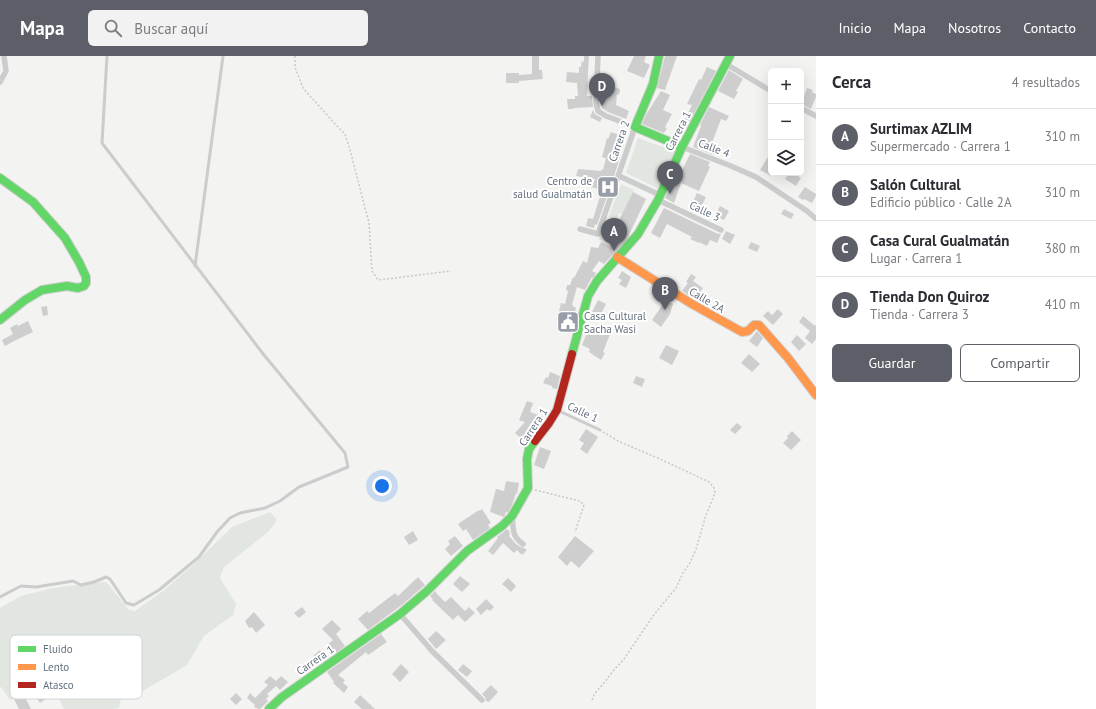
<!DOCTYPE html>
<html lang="es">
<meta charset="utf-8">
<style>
body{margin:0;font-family:"PT Sans",sans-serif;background:#f2f2f3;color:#2b2b33}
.controls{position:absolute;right:12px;top:12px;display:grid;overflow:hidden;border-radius:6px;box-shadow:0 4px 16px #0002}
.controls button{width:36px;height:36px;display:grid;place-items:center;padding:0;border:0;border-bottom:1px solid #e1e1e2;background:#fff;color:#2b2b33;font:20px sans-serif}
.you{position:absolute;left:382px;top:430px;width:14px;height:14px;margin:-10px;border:3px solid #fff;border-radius:50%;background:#1a73e8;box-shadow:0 0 0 6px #1a73e833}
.badge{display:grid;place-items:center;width:26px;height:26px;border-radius:50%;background:#5c5f67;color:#fff;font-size:13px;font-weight:700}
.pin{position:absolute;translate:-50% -33px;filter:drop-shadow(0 1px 2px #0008)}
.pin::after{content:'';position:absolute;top:21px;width:14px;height:12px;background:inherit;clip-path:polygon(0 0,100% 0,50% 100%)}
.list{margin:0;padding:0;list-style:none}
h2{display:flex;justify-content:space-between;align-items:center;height:52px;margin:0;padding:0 16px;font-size:17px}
h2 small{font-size:13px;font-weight:400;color:#7c7c81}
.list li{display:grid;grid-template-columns:26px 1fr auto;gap:12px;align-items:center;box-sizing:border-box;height:56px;padding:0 16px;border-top:1px solid #e1e1e2}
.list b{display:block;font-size:15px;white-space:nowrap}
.list p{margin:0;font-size:13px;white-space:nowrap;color:#7c7c81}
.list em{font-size:13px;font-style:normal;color:#7c7c81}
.actions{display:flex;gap:8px;padding:12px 16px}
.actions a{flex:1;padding:9px 0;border:1px solid #5c5f67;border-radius:6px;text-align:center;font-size:14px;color:#5c5f67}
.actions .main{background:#5c5f67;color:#fff}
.icon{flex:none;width:22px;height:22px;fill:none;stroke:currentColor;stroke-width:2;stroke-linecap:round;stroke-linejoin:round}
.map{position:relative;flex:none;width:816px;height:653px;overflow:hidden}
header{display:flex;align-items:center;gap:24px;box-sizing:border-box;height:56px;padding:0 20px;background:#5c5f67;color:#fff}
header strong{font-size:19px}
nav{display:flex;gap:22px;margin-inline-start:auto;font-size:14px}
.search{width:280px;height:36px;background:#f2f2f3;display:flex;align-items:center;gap:10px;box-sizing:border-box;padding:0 14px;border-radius:6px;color:#7c7c81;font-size:15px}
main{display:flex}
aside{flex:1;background:#fff}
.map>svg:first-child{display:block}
.green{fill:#e2e6e0}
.building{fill:#cecece}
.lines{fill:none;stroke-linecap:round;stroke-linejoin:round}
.fast-casing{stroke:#cfcfcf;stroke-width:10}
.slow-casing{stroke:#cfcfcf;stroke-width:10}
.jam-casing{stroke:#cfcfcf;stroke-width:10}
.path{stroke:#c8c8c9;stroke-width:1.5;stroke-dasharray:2 2;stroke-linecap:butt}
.lane{stroke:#cbcccc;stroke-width:3}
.street{stroke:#cbcccc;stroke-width:5.5}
.fast{stroke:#63d668;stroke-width:8}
.slow{stroke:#ff974d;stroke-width:8}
.jam{stroke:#b3261e;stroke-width:8}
.labels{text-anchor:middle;stroke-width:4;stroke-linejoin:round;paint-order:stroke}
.street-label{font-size:11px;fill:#65717f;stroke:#fff}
.poi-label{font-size:11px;fill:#65717f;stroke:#fff;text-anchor:end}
.key{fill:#fff;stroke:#d1d4d9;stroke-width:1}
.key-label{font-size:11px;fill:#65717f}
</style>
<header>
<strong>Mapa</strong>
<div class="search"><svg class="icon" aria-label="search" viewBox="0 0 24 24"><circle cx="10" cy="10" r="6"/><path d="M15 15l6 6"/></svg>Buscar aquí</div>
<nav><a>Inicio</a><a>Mapa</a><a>Nosotros</a><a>Contacto</a></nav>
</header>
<main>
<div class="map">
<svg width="816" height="653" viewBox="0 0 816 653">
<rect width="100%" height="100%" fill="#f3f3f1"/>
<path class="green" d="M638,82L677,96L659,133L626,117Z
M621,128L634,134L622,158L619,157L616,165L609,160Z
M602,177H611L607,186L599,183Z
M270,456L277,464L269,475L224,511L220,522L236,548L233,559L204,580L187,609L141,636L130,627L125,629L122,637L119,652L113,653H64L57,639L41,630L10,644L1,631H0V552L21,540L53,532L105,526L108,528L129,554L135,555L163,535L192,510L232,471Z"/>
<path class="building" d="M532,0H539V14H542L543,23L519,25V27H506V17H519V19L532,18Z
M584,0H589L588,16L587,40H592L593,51L574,52V53H568L567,43H575V40H578L577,27L566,26L567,16L579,17V11H581L582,5L584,6Z
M634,0H646L644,6L650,9L644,22L627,15Z
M665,0H677L665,34L657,32Z
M707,11L716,15L690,65L685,63L692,49L687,48L699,23L701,24Z
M729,14L743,23L736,35L738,36L734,43L718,35Z
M608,29L620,33L619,39L617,38L616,49L629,55L626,63L608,56L602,52L600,43L603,44Z
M807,32L813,34L812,36L816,38V41L811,53L801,48Z
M661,35L670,39L663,54L672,58L665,71L667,72L664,77L642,68L647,57Z
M709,51L729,60L726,65L721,63L712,87L719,90L716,98L714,97V99L693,91L701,70L700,69Z
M593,54L595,58L602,62L600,66L590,61Z
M622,75L627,77L617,111L597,169L595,168L594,172L586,170L588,162L593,163L602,134L591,131L595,123L576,120L578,113L601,115L602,113L603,114L606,102L602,101L607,82L608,83L611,76L620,79Z
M771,96V107L769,111L771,113V120L760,114Z
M690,98L710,106L708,110L710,111L699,135L681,127L674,147L665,142L671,129L674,131Z
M789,117H794L801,122L796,130L785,123Z
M805,131L816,138V140L812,147L804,143L803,144L798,141Z
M633,136L646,143L627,183L604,208L599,205L592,215L596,217L593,222L592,221L585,234L577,231L572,249L576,252L574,260L573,259L570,276L561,274L564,256L559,255L561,247L565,248L568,235L566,234L567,229H570L573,221L574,222L583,205L587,207L591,191L598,192L601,186L611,191L622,170L617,168Z
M697,137L706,141L700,153L691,150Z
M720,150L729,155L724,164L715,160Z
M664,152L716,177L721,178L717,187L710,184L707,190L699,186V187L690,183L692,181L667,168L660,182L651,177Z
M784,153L794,158L791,163L781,158Z
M726,175L735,179L730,188L722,183Z
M751,186L760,190L757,196L748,192Z
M622,215L631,221L626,232L619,228L622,224L618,222Z
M691,218L696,221L693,225L703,232L695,243L682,235L688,227L686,226Z
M598,244L606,248L599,262L591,258Z
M666,244L673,248L670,258L661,271L652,264Z
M47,250L48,259L43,260L41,251Z
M778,253L783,258L773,269L763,260L768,255L772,259Z
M803,260L815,270L816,269V283L812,288L805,282L810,275L799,266Z
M28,265L33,276L14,285L5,290L2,284L13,278L10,272L17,268L18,270Z
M587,269L610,278L603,296L605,297L601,304L589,296L590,293L582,289L586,279L583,278Z
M757,275L763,282L757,291L749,285Z
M797,279L806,288L799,295L791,286Z
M666,289L679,295L672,309L659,302Z
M749,298L760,308L752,316L741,307Z
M550,316L560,320L557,333L552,332V330L543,327L546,321L548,322Z
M636,320L645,323L642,331L633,327Z
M527,345L533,347L530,356L544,361L542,367L525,386L515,377L525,366L519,364Z
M737,367L742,371L735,378L730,374Z
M586,373L598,381L587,398L580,393L584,387L579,384Z
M792,375L801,384L791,394L783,387L788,382L787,380Z
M540,391L551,395L544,413L534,409Z
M506,425L519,427L517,438L516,437L512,449L508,457L506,456L504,461L490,456L496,433L504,435Z
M482,453L491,467L488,469L490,472L473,484L466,473L463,475L458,468L479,454V455Z
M507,473L509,475L510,478L509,480L516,488L521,491L524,492L527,494L522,499L517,494L514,497L503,487L493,499L488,495L498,482L497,481Z
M413,475L418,484L409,489L404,481Z
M455,480L463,490L451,500L445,493L450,488L448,485Z
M575,480L594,495L579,512L571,505L567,510L558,501Z
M460,520L470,528L462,536L453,528Z
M418,521L425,529L403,548L368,574L358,563L367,555L369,557L395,537L398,540Z
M508,522L516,530L511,536L502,528Z
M435,535L437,538L445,546L451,541L465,555L469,551L475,557L465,566L458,559L453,564L432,544L433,543L430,540Z
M486,543L494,551L490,555L487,553L481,559L476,553Z
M302,551L306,556L299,562L294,557Z
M254,556L265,569L256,577L252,571L249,572L245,565Z
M332,564L341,573L336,578L345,590L336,597L328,588L333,584L322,573Z
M436,575L446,584L436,593L428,583Z
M381,578L387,586L368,599L366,596L338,619L345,624L343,627L348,631L344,637L333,627L334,626L327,616Z
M320,594L325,601L318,606L313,600Z
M401,608L409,616L400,626L392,618Z
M463,608L472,615L467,621L458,614Z
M270,620L276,625L281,620L288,626L280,634L276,630L267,638L269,640L266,643L268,645L260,653H259L254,651L255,649L247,642L250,637L255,642L268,629L264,626Z
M491,629L498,636L489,646L486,645L485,641L482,638Z
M41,633L47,642L40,647L34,638Z
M236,637L242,643L236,649L230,643Z
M23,639L26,643L31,653H19L14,643Z
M360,639L375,653H362L354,646Z"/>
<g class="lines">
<g class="fast-casing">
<path id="fast" d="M659,0L653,28L635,71L682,91
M0,122L33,146L65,182L79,206L86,221V227L84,230L78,232L67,230L42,234L25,244L0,264
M572,298L588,240L597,225L638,178L658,144L682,91L730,0
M269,653L282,641L400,558L427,535L467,495L502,470L512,460L528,432L527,403L529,393L535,385"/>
</g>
<g class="slow-casing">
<path id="slow" d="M617,201L692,248L742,276L748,275L754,269H759L788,302L816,339"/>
</g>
<g class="jam-casing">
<path id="jam" d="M535,385L549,367L557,354L572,298"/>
</g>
<path class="path" d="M295,0V11L303,32L334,67L345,78L350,94L369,167L372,215L378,224L451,215
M535,434L580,445L584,449L575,476
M592,644L595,637L604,627L613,615L624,603L653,560L676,532L683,517L690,507L696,493L706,459L715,437L714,432L709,426L660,403L620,386L603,376"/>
<path class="lane" d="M195,210L223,0
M557,354L600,374
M0,541L21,530L36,531L73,525L81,529L94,526L106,521L110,523L126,547L134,549L159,534L199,501L217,476L230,462L240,457L265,452L280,445L299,431L348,411L345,397L264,299L102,87L107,0"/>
<path class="street" d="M726,8L771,35
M0,26L6,15L4,0
M801,52L816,60
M682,91L731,110L756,121L807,155L815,162
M619,120L660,139
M658,144L721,174
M580,173L598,178L635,71L606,60L598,55L596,47L598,0
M512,460C514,474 511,479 523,488
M400,558L432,595L482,644"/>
<use href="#fast" class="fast"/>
<use href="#slow" class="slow"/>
<use href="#jam" class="jam"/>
</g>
<defs>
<g id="hospital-square" transform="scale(1.15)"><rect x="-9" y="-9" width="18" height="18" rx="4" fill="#979ea7" stroke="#fff"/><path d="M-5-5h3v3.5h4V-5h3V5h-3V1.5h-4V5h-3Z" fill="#fff"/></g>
<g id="civic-square" transform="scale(1.15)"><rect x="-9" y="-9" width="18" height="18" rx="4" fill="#979ea7" stroke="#fff"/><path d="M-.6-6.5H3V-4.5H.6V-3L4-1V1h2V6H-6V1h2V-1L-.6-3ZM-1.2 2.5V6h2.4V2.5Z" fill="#fff"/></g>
</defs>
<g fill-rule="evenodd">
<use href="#hospital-square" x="608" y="131"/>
<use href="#civic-square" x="568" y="266"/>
</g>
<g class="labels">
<g class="street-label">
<text transform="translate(678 75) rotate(-63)" y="4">Carrera 1</text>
<text transform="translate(619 85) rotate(-71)" y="4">Carrera 2</text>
<text transform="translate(714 92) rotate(21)" y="4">Calle 4</text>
<text transform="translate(705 155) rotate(25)" y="4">Calle 3</text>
<text transform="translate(707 244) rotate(30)" y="4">Calle 2A</text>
<text transform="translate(583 356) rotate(25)" y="4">Calle 1</text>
<text transform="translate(533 371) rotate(-57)" y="4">Carrera 1</text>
<text transform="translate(315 604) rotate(-35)" y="4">Carrera 1</text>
</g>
<g class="poi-label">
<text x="592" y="129">Centro de<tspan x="592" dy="13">salud Gualmatán</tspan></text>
<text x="584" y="264" text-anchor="start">Casa Cultural<tspan x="584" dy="13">Sacha Wasi</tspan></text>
</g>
</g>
<rect x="10" y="579" width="132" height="64" rx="6" class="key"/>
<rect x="18" y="590" width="18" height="6" fill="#63d668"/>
<rect x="18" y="608" width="18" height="6" fill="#ff974d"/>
<rect x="18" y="626" width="18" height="6" fill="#b3261e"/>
<g class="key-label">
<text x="43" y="597">Fluido</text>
<text x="43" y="615">Lento</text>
<text x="43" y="633">Atasco</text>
</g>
</svg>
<div class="controls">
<button>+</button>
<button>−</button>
<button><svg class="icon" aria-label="layers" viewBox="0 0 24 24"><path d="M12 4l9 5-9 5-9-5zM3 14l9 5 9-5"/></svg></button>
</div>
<div class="you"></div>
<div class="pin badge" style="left:614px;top:195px">A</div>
<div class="pin badge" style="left:665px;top:254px">B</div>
<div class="pin badge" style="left:670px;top:138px">C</div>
<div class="pin badge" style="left:602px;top:50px">D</div>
</div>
<aside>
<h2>Cerca<small>4 resultados</small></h2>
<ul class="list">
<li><span class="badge">A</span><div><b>Surtimax AZLIM</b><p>Supermercado · Carrera 1</p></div><em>310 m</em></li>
<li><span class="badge">B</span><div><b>Salón Cultural</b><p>Edificio público · Calle 2A</p></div><em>310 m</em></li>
<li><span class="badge">C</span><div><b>Casa Cural Gualmatán</b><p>Lugar · Carrera 1</p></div><em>380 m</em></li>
<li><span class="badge">D</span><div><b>Tienda Don Quiroz</b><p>Tienda · Carrera 3</p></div><em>410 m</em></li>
</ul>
<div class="actions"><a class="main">Guardar</a><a>Compartir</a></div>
</aside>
</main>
